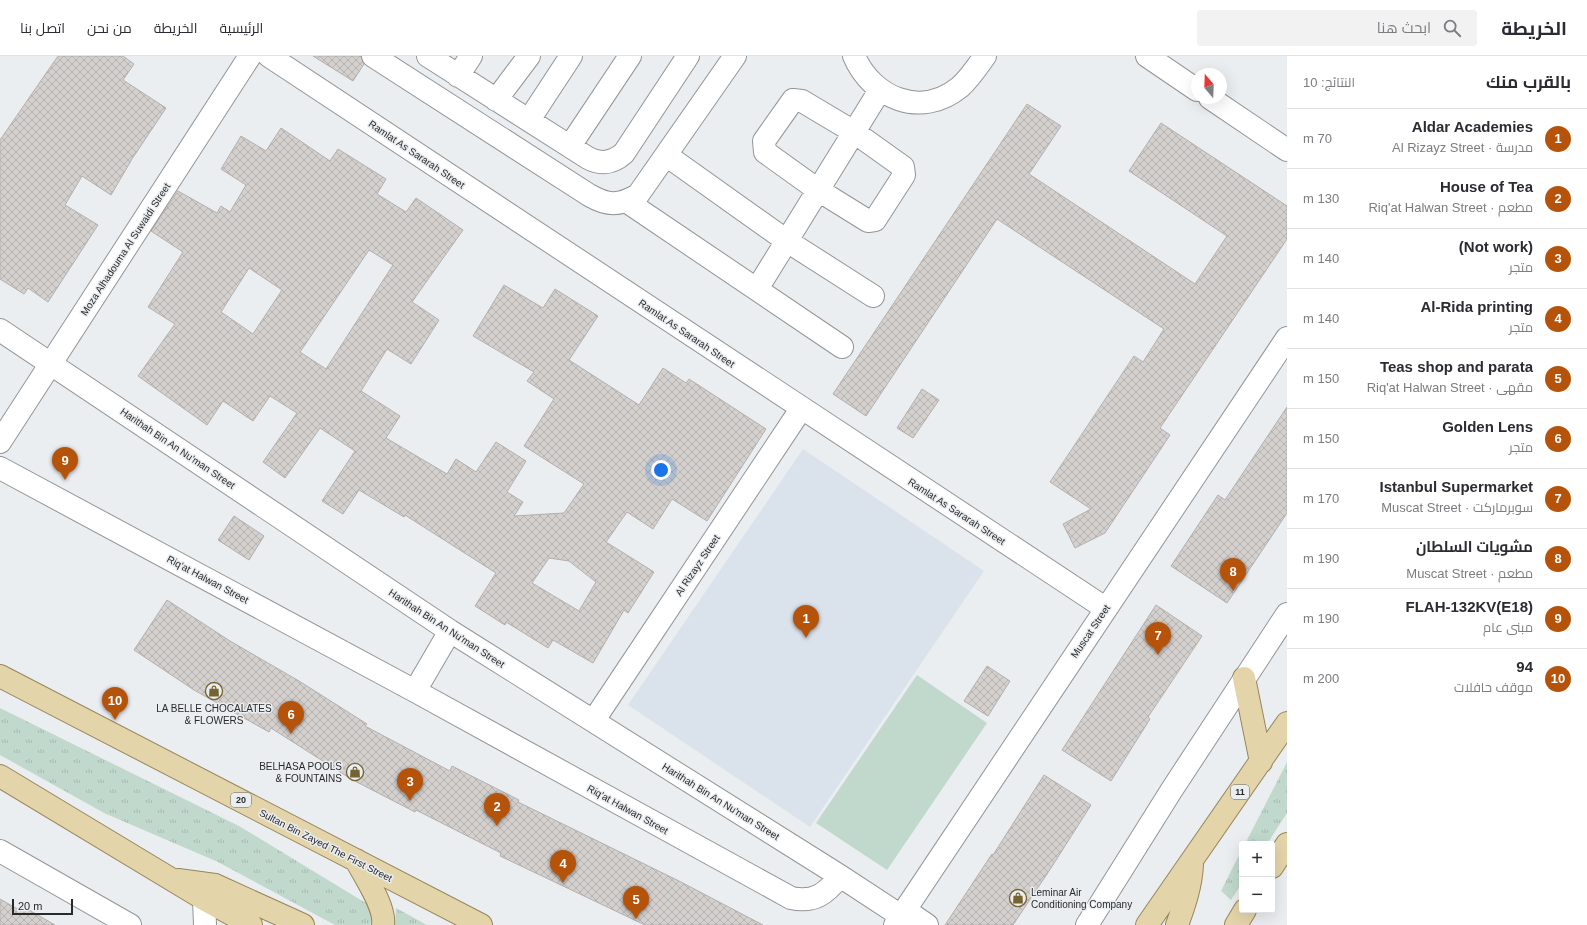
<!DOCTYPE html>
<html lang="ar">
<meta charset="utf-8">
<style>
body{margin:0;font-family:Arial,Cairo,sans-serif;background:#f2f2f3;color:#2b2b33;direction:rtl}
.controls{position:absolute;right:12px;bottom:12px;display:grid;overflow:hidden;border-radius:4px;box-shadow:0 4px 16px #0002}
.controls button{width:36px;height:36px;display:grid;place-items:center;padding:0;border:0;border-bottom:1px solid #e1e1e2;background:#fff;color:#2b2b33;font:20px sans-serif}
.compass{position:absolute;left:1191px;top:12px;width:36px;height:36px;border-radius:50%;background:#fff;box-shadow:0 4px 16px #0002;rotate:341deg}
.scale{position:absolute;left:12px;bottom:10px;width:61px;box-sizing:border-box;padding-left:4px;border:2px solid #292a2b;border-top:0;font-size:11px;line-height:14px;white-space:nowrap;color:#292a2b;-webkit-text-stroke:3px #ebeef1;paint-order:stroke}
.you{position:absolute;left:661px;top:414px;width:14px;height:14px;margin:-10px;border:3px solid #fff;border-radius:50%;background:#1a73e8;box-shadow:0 0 0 6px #1a73e833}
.badge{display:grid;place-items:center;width:26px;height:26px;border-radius:50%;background:#b45309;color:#fff;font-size:13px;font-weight:700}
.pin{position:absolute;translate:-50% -33px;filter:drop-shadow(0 1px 2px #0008)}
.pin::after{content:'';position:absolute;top:21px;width:14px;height:12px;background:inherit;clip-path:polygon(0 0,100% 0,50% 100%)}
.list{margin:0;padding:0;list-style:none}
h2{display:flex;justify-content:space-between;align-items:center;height:52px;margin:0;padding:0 16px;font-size:17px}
h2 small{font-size:13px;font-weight:400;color:#7c7c81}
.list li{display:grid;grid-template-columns:26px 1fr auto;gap:12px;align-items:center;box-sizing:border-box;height:60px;padding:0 16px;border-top:1px solid #e1e1e2}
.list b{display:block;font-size:15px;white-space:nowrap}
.list p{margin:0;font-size:13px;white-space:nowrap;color:#7c7c81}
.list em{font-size:13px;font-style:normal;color:#7c7c81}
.icon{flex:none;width:22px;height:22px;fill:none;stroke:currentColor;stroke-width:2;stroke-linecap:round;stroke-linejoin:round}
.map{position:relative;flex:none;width:1287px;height:869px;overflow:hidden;direction:ltr}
header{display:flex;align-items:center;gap:24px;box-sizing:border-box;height:56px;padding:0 20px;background:#fff;border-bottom:1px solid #e1e1e2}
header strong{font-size:19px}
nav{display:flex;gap:22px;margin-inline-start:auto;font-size:14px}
.search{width:280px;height:36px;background:#f2f2f3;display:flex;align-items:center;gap:10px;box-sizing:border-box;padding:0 14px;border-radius:4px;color:#7c7c81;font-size:15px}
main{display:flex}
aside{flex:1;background:#fff}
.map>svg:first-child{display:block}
.built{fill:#dae2ec}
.grass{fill:url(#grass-tufts)}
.garden{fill:#c1d9cd}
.building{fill:url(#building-cross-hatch);stroke:#b4afae;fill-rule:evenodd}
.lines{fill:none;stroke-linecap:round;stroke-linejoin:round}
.minor-casing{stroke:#929598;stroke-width:24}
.major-casing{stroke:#968659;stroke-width:24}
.minor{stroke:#fff;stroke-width:22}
.major{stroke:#e3d4aa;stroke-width:22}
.labels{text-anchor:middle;stroke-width:3;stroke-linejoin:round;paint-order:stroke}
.shield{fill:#ebeef1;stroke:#636566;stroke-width:1}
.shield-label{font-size:9px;font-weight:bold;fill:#292a2b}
.street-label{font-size:10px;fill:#292a2b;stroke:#ebeef1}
.poi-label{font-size:10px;fill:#292a2b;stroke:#ebeef1}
</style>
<header>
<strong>الخريطة</strong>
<div class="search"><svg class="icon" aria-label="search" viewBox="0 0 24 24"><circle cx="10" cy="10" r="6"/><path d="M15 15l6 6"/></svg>ابحث هنا</div>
<nav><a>الرئيسية</a><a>الخريطة</a><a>من نحن</a><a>اتصل بنا</a></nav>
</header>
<main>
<aside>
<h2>بالقرب منك<small>النتائج: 10</small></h2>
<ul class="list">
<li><span class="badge">1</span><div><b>Aldar Academies</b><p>مدرسة · Al Rizayz Street</p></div><em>70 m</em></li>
<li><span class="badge">2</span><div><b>House of Tea</b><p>مطعم · Riq'at Halwan Street</p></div><em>130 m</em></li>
<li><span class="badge">3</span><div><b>(Not work)</b><p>متجر</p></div><em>140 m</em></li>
<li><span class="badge">4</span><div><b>Al-Rida printing</b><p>متجر</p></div><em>140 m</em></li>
<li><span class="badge">5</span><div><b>Teas shop and parata</b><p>مقهى · Riq'at Halwan Street</p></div><em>150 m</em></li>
<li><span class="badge">6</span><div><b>Golden Lens</b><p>متجر</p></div><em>150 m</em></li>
<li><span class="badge">7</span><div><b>Istanbul Supermarket</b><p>سوبرماركت · Muscat Street</p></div><em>170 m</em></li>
<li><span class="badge">8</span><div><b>مشويات السلطان</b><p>مطعم · Muscat Street</p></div><em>190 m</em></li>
<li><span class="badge">9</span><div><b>FLAH-132KV(E18)</b><p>مبنى عام</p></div><em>190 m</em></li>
<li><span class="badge">10</span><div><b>94</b><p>موقف حافلات</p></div><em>200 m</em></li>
</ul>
</aside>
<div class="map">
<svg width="1287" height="869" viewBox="0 0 1287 869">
<defs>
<pattern id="grass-tufts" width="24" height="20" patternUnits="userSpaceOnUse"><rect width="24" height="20" fill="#c1d9cd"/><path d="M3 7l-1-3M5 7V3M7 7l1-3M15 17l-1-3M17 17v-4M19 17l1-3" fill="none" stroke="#a6bab0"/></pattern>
<pattern id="building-cross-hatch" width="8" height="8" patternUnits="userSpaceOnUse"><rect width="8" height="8" fill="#d4d0ce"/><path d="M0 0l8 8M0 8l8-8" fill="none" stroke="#b6b3b1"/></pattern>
</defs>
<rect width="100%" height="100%" fill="#ebeef1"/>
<path class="built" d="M803,393L984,515L810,771L628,649Z"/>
<path class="grass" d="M0,652L239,770L369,849C372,856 374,862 370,869H335L218,806L104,757L0,699Z
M1287,706V757L1267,788H1245Z
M1242,793V827L1231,844L1221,835Z
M396,852L427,869H395Z"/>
<path class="garden" d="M917,619L987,667L887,814L816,767Z"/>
<path class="building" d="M58,0H123L134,8L123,24L166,52L132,103L111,139L82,120L65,149L98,169L48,246L28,232L24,238L0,223V84Z
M313,0H361L364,8L353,25Z
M1027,48L1061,70L1029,118L1195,228L1227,180L1129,115L1161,67L1287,150V183L1160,372L1170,379L1105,477L1075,492L1063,468L1091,453L1050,426L1134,300L1143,306L1164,273L997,163L866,360L833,338Z
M281,72L330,105L338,93L386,123L377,138L406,156L416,142L463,174L412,246L439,264L411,308L387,293L361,335L400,360L386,382L447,418L456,403L476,416L496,386L526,405L507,436L523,446L514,460L564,457L584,428L524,390L554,343L527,325L534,316L473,280L504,229L543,252L555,233L598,260L569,304L639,349L663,312L686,327L689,323L766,373L707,465L672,443L653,473L627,456L606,486L654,516L628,557L624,554L593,607L553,584L548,592L506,566L505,569L475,550L496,517L405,459L404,461L359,434L343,458L322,445L355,395L320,372L285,422L263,406L297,357L270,340L253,365L223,345L207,369L138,320L175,268L148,251L183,196L151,175L178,135L217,157L221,150L230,156L246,129L221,113L241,80L266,95ZM369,194L393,209L326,313L300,296ZM249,212L282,234L253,278L221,256ZM549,502L569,505L596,526L579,555L532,527Z
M922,333L939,344L913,382L897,372Z
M1287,351V457L1227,547L1171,510L1218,439L1225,444Z
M234,460L264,480L249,504L218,484Z
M167,544L230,585L299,625L367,668L365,670L450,715L452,710L519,744L518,746L679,825L763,869H645L500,800L501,797L416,754L415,756L351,723L271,672L269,676L194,634L134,594Z
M1156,549L1202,580L1148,661L1150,663L1111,725L1062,694Z
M987,610L1010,625L988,660L964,645Z
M1044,719L1091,749L1051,812L1013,869H945L992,798L993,799Z
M0,843L21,855L24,851L55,869H0Z"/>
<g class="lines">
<g class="minor-casing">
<path id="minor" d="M269,0L1105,552
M373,0L589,139C608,150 619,150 638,139L735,0
M428,0L588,102C601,109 613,107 624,97L688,0
M854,0C872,42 921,63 960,31C970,22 977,11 985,0
M1147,0L1197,34
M458,20L471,0
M1210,42L1287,94
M496,44L529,0
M793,44L802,45L854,76L903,111L904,119L875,164L868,165L818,134L765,96L764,85Z
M529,64L571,0
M570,90L630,0
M666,99L787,185L873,240
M626,145L842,291
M757,233L880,34
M0,274L450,575L840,820L901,860
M0,386L250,0
M0,412L415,635L791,842C814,847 826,838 840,820
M415,635L450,575
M594,664L801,353
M0,795L130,869
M204,843L205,869
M905,854L927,869
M895,869L1287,282
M1087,869L1171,735L1287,558"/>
</g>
<g class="major-casing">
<path id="major" d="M0,620L481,869
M1244,622L1261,706
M0,720L204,843L251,869
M356,804C364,820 386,851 383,869
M1272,811L1287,788
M178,824L215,829L303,869
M1147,869L1287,667
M1177,869C1184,850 1191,830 1192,809
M1236,869L1245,854"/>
</g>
<use href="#minor" class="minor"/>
<use href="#major" class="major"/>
</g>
<defs>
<g id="shop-ring" transform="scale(0.9)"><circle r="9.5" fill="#ebeef1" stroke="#756331" stroke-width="1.5"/><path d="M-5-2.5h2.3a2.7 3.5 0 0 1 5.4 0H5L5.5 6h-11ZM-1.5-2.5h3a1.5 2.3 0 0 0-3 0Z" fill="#756331"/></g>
</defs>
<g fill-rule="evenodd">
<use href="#shop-ring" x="214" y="635"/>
<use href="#shop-ring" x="355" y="716"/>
<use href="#shop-ring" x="1018" y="842"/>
</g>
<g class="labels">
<g class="shield">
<rect x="1231" y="729" width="18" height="14" rx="3"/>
<rect x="231" y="737" width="20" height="14" rx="3"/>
</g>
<g class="shield-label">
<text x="1240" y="739">11</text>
<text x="241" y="747">20</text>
</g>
<g class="street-label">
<text transform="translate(417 98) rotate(34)" y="4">Ramlat As Sararah Street</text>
<text transform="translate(125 193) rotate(-57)" y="4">Moza Alhadouma Al Suwaidi Street</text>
<text transform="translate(687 277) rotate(34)" y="4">Ramlat As Sararah Street</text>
<text transform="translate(178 392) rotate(34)" y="4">Harithah Bin An Nu'man Street</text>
<text transform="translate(957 455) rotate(33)" y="4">Ramlat As Sararah Street</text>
<text transform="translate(697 509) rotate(-56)" y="4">Al Rizayz Street</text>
<text transform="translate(208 523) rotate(28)" y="4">Riq'at Halwan Street</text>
<text transform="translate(447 572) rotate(33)" y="4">Harithah Bin An Nu'man Street</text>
<text transform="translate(1090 575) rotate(-56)" y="4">Muscat Street</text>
<text transform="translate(721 745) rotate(32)" y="4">Harithah Bin An Nu'man Street</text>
<text transform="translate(628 753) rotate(29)" y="4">Riq'at Halwan Street</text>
<text transform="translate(326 789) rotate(27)" y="4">Sultan Bin Zayed The First Street</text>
</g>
<g class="poi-label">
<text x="214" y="656">LA BELLE CHOCALATES<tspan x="214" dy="12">&amp; FLOWERS</tspan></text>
<text x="342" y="714" text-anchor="end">BELHASA POOLS<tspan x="342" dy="12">&amp; FOUNTAINS</tspan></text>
<text x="1031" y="840" text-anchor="start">Leminar Air<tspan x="1031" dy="12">Conditioning Company</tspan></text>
</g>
</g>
</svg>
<div class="controls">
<button>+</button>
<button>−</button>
</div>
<svg class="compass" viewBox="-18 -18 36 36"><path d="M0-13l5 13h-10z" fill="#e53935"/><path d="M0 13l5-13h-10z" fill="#7c7c81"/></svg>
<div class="scale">20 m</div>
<div class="you"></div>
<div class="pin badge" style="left:806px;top:582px">1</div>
<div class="pin badge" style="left:497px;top:770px">2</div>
<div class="pin badge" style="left:410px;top:745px">3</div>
<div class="pin badge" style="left:563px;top:827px">4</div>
<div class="pin badge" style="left:636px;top:863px">5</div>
<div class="pin badge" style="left:291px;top:678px">6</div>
<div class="pin badge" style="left:1158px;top:599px">7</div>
<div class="pin badge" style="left:1233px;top:535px">8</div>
<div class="pin badge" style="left:65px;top:424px">9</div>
<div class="pin badge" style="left:115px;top:664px">10</div>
</div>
</main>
